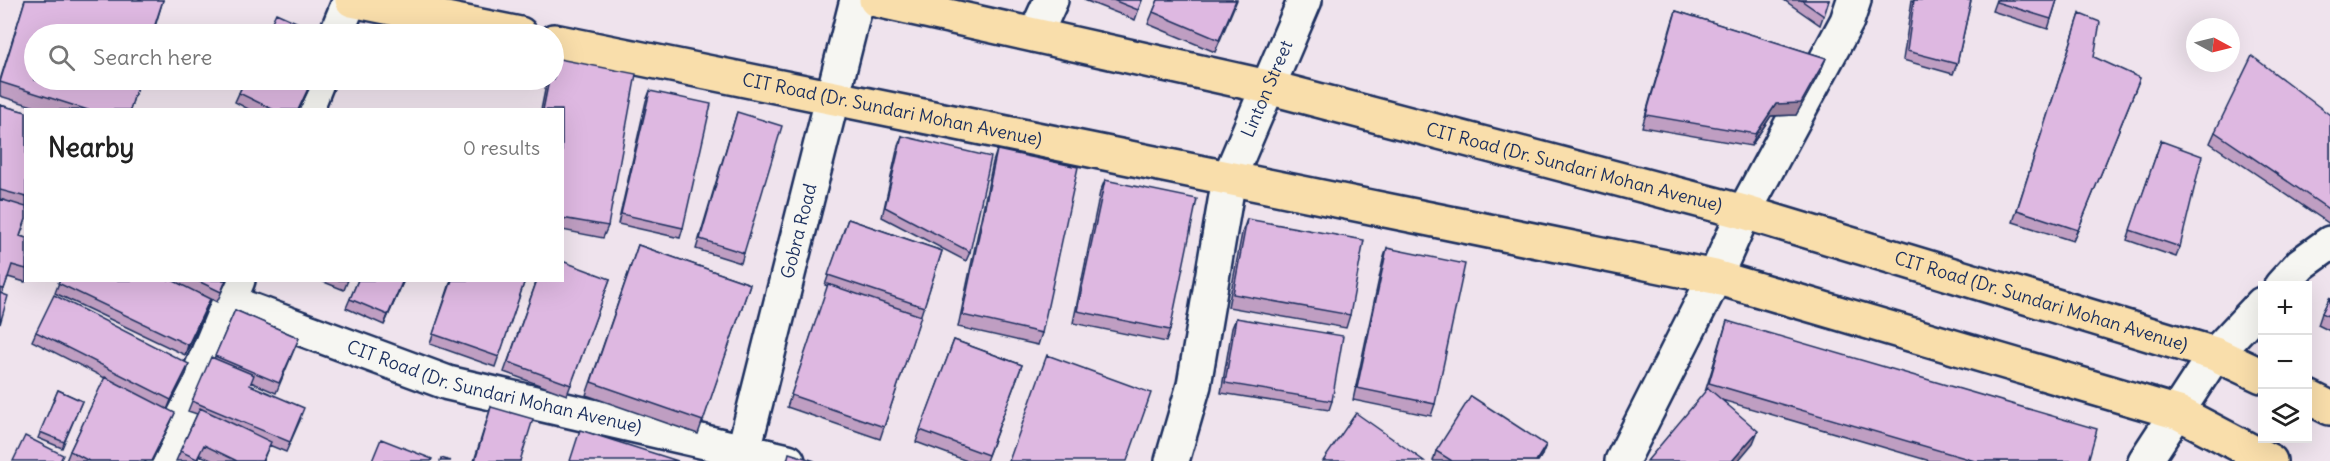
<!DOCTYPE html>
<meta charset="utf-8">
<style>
body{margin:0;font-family:Delius,sans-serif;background:#f6f6f6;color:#222}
.controls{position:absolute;right:18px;bottom:18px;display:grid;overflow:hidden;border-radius:0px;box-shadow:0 6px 24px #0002}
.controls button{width:54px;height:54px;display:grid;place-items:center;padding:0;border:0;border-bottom:2px solid #e0e0e0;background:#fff;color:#222;font:30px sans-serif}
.compass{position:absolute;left:2186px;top:18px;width:54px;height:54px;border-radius:50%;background:#fff;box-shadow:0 6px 24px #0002;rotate:97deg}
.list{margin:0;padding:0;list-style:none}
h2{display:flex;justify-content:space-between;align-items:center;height:78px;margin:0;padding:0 24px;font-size:26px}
h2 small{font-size:20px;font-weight:400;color:#767676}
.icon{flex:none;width:33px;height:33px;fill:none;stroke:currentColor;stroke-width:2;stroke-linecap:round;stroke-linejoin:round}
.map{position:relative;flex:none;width:2330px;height:461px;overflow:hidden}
.search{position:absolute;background:#fff;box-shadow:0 6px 24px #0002;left:24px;top:24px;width:540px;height:66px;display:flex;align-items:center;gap:15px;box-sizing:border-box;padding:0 21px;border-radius:33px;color:#767676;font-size:22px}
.panel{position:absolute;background:#fff;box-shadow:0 6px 24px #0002;left:24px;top:108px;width:540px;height:174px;border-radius:0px}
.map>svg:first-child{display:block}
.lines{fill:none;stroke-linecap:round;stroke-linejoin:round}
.minor-casing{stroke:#1b2f5e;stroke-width:38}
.major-casing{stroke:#1b2f5e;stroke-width:38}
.minor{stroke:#f6f6f2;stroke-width:33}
.major{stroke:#f9deab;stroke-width:33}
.wall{fill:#bf9ec2;stroke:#1b2f5e;stroke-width:1.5}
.shaded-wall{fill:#9b819e;stroke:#1b2f5e;stroke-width:1.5}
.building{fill:#deb8e1;stroke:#1b2f5e;stroke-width:1.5}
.labels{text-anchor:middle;stroke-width:4.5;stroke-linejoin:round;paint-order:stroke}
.street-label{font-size:18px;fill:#1b2f5e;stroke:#f6f6f2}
</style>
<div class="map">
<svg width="2330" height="461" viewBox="0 0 2330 461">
<rect width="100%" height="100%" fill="#efe3ed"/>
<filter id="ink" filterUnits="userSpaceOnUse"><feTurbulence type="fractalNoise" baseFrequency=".0167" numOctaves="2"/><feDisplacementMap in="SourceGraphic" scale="12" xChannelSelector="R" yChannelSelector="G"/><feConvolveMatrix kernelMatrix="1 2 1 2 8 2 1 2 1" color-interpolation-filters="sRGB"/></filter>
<g filter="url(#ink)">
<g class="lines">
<g class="minor-casing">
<g id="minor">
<path d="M336,34L350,0"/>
<path d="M1035,35L1051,0"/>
<path d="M306,110L318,80"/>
<path id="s1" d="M238,280L229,302L448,383L788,461"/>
<path d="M2281,286L2301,264L2330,243"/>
<path d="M163,461L229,302"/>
<path id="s2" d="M741,461L857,0"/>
<path id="s3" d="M1172,461L1194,385L1229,178L1305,0"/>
<path d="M1622,461L1715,277L1744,212L1847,21L1854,0"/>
<path d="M2145,461L2215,354L2262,304"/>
</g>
</g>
<g class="major-casing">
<g id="major">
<path d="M352,0L520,34"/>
<path id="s4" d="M876,0L1268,87L1744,212L2215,354L2262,376"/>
<path id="s5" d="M554,41L1715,277L2179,413L2270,461"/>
<path d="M2308,397L2330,408"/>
</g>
</g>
<use href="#minor" class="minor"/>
<use href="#major" class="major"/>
</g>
<path class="wall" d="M25,0H163L130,110H45L0,96V80Z
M1084,0H1142L1135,20Z
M1158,0H1237L1215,52L1148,24Z
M1784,0H1829L1820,25Z
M1912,0H1971L1957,64L1953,74L1903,60Z
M1996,0H2057L2048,29L1992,11Z
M1676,11L1826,58L1821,70L1796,115L1771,116L1751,146L1642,127L1672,23Z
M2080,14L2094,57L2135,90L2073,241L2013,222Z
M245,80H313L299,110H250L235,102Z
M547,80H554L608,226L603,238L562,230V110H541Z
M650,91L683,228L680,238L618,224L646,101Z
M0,105L26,112V219L20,236L26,238V280L25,282L8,277L2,294L0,324Z
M737,112L744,253L741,263L696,249Z
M2330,115V224L2210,143L2215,132Z
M902,136L970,252L966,261L882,217L898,146Z
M2161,141L2180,247L2176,257L2127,240Z
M997,150L1042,333L1038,345L958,327L993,162Z
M1105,180L1170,330L1166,342L1073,323L1100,192Z
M848,219L942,251L880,439L787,407L828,286L825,285Z
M1247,219L1350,315L1346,328L1228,307L1242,233Z
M638,245L750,284L698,434L586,395Z
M1387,248L1435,404L1431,416L1353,400L1383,260Z
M610,279L567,395L504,372L537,280Z
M60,280H227L217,302L201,294L210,299L207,308L185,355L55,293Z
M319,280H348L344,290Z
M358,280H404L384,325L346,308Z
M451,280H525L495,367L430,344Z
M2330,297V331L2318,325L2322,313Z
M235,310L299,338L276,393L251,382L250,385L301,418L286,452L269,445L263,461H213L200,455L197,461H176L197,414L188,411L192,401L214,359Z
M1236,318L1332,401L1329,410L1221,393L1232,328Z
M1727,321L2088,461H1930L1722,400L1753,443L1705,392Z
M36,332L189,364L186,374L168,409L171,422L152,461H66L70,451L105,378L32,341Z
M954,340L1022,365L986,461H967L916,442Z
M58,390L82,401L62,448L38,438Z
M491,407L520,461H474Z
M1436,451L1542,455L1538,461H1433Z"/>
<path class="shaded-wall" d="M1826,58L1821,70L1796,115L1771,116L1751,146L1756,134L1776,104Z
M2140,78L2135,90L2073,241L2078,230Z
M312,80H313L299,110H298Z
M403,280H404L384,325L388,315Z
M210,299L207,308L185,355L188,345Z
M189,364L186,374L167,410L171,400Z
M175,413L171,422L152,461H151Z
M1758,431L1753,443L1738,461H1732Z
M1546,445L1542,455L1538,461H1536Z"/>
<path class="building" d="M25,0H163L152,34H34V80H139L130,110H88L0,82Z
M1113,0H1142L1138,10Z
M1158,0H1236L1219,40L1153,12Z
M1801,0H1829L1824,16Z
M1914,0H1971L1957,64L1907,51Z
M1996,0H2057L2051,19L1996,2Z
M1676,11L1826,58L1801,103L1776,104L1756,134L1646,115Z
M276,13L323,34H266Z
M2080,14L2100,22L2094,57L2140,78L2078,230L2017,210Z
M2252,56L2330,115V210L2215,132Z
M554,58L636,74L608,226L562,218V110H543L549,80H554Z
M245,80H312L298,110H274L239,93Z
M650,91L711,104L683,228L621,214Z
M0,105L26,112V197L0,190Z
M737,112L782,126L744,253L700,239Z
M902,136L991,157L970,252L885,207Z
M2161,141L2202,156L2180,247L2130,230Z
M997,150L1078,167L1042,333L962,315Z
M1105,180L1197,199L1170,330L1077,311Z
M0,199L26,207V219L20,236L26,238V269L12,265L4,289L0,288Z
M848,219L942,251L924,307L828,275Z
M1247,219L1364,240L1350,315L1233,294Z
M638,245L750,284L703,421L591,382Z
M1387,248L1465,264L1435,404L1357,388Z
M562,261L610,279L571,385L508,362L537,280H562Z
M60,280H172L210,299L188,345L58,283Z
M196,280H226L221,292Z
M358,280H403L388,315L350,299Z
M452,280H525L499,357L433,334Z
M828,284L921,316L884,427L791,395Z
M0,293L8,296L0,324Z
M54,295L189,364L171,400L36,332Z
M2330,297V317L2322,313Z
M235,310L299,338L279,383L215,356Z
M1236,318L1343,336L1332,401L1225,383Z
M1727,321L2097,429L2088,461H1975L1709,383Z
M954,340L1022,365L988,455L920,430Z
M1047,355L1151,393L1127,461H1009Z
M211,357L254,375L250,385L304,408L290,442L192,401Z
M105,377L175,413L151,461H89L70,451Z
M1708,388L1758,431L1732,461H1647Z
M58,390L82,401L64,442L40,432Z
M1471,396L1546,445L1536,461H1452L1436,451Z
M491,407L533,419L520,461H475Z
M200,408L271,442L262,461H237L204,445L197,459L180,451Z
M1356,413L1424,461H1323Z
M580,430L678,461H570Z
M25,436L63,455L60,461H13Z
M381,439L432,459L431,461H372Z
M789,453L815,461H787Z
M441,458L451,461H440Z"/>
</g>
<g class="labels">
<g class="street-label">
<text dy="6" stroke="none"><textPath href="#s3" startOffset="386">Linton Street</textPath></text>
<text dy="6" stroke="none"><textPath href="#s5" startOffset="345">CIT Road (Dr. Sundari Mohan Avenue)</textPath></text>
<text dy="6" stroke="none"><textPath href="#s4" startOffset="718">CIT Road (Dr. Sundari Mohan Avenue)</textPath></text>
<text dy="6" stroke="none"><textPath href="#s2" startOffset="237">Gobra Road</textPath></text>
<text dy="6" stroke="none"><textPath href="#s4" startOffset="1204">CIT Road (Dr. Sundari Mohan Avenue)</textPath></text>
<text dy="6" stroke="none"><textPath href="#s1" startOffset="303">CIT Road (Dr. Sundari Mohan Avenue)</textPath></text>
</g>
</g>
</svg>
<div class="controls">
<button>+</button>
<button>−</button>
<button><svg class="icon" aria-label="layers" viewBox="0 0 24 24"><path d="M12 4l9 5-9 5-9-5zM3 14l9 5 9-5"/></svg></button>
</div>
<svg class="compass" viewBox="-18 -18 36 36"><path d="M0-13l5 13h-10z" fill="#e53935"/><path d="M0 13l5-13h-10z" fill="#767676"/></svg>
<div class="search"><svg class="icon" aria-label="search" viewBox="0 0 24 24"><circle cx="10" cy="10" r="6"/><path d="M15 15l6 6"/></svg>Search here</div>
<section class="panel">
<h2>Nearby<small>0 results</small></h2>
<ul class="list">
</ul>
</section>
</div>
